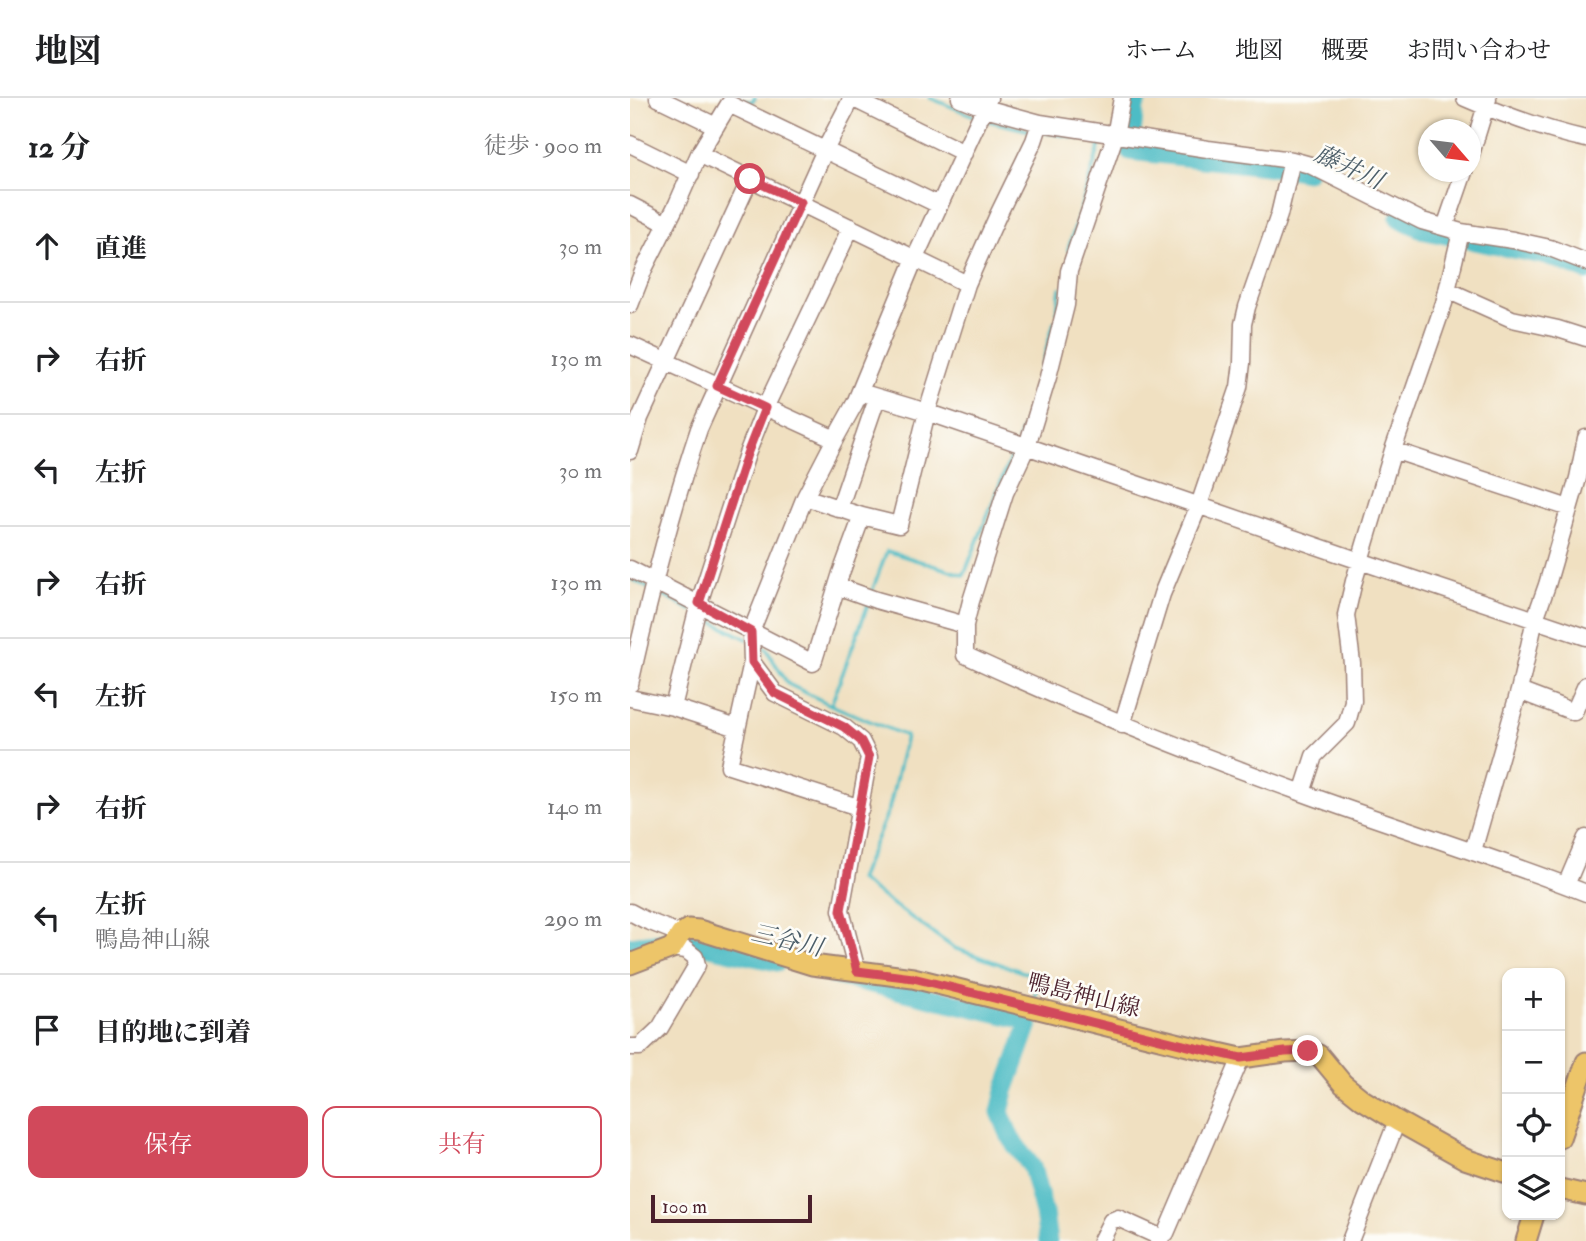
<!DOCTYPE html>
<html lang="ja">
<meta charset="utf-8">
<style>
body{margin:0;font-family:"IM FELL Double Pica","Noto Serif JP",serif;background:#f2f2f2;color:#202124}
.controls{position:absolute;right:21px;bottom:21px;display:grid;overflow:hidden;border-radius:14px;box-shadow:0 2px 5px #0004}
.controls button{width:63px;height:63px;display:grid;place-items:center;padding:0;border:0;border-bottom:2px solid #e0e0e0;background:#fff;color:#202124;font:35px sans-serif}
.compass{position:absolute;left:788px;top:21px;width:63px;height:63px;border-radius:50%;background:#fff;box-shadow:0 2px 5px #0004;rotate:118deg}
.scale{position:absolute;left:21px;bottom:18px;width:161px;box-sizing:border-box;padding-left:7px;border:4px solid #4a1f2b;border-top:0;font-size:19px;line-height:24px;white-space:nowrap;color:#4a1f2b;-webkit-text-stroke:5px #fdfcf7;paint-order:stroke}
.stop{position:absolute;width:21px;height:21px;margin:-16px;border:5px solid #d1495b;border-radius:50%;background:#fff}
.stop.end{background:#d1495b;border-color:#fff;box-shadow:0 2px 7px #0008}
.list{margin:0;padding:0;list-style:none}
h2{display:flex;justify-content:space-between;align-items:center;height:91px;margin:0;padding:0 28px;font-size:30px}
h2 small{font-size:23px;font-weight:400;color:#757577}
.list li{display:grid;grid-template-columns:46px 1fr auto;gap:21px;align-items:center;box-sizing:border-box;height:112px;padding:0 28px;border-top:2px solid #e0e0e0}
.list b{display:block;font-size:26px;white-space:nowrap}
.list p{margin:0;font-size:23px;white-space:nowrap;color:#757577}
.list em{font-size:23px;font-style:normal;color:#757577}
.actions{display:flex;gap:14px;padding:21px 28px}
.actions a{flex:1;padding:16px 0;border:2px solid #d1495b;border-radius:14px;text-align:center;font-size:24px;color:#d1495b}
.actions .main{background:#d1495b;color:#fff}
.icon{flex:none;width:38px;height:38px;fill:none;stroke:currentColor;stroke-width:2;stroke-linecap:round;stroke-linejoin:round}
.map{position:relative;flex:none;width:956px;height:1143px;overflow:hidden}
header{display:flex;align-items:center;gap:42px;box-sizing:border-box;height:98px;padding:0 35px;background:#fff;border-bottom:2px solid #e0e0e0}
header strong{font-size:33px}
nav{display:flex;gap:38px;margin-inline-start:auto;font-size:24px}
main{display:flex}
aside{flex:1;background:#fff}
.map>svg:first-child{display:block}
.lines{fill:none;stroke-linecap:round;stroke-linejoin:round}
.stream{stroke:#4ebcc5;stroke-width:3.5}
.river{stroke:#4ebcc5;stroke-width:19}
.minor-casing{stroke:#9d8076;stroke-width:19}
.major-casing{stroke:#9d8076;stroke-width:23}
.minor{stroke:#fff;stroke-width:16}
.major{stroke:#edc569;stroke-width:19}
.route{stroke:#d1495b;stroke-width:9}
.labels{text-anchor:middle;stroke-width:5;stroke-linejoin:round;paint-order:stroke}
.street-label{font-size:23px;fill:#4a1f2b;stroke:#fdfcf7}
.water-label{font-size:24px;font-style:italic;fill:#4c5e69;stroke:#fdfcf7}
</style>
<header>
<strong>地図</strong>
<nav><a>ホーム</a><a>地図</a><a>概要</a><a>お問い合わせ</a></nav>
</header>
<main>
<aside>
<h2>12 分<small>徒歩 · 900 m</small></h2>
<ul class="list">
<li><svg class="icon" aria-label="ahead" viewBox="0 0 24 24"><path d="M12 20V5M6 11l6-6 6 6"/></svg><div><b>直進</b></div><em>30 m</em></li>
<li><svg class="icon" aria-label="right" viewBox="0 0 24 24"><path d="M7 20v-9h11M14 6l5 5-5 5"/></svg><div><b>右折</b></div><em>130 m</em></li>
<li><svg class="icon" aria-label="left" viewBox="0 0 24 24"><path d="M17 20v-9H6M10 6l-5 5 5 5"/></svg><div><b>左折</b></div><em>30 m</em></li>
<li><svg class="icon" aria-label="right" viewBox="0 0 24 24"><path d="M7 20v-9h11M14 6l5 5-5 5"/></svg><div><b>右折</b></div><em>130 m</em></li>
<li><svg class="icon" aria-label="left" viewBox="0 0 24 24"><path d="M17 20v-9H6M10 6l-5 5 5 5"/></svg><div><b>左折</b></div><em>150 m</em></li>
<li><svg class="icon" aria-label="right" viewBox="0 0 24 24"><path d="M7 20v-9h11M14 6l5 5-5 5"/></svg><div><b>右折</b></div><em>140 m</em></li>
<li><svg class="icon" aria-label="left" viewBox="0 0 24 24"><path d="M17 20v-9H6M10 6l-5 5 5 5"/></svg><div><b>左折</b><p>鴨島神山線</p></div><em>290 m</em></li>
<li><svg class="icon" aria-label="arrive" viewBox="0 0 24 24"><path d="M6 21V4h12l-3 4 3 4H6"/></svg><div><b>目的地に到着</b></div></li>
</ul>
<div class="actions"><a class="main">保存</a><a>共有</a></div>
</aside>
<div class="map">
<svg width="956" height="1143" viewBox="0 0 956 1143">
<rect width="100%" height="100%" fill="#fdfcf7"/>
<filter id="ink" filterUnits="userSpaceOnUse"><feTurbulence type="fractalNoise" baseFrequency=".0143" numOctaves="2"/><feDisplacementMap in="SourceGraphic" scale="14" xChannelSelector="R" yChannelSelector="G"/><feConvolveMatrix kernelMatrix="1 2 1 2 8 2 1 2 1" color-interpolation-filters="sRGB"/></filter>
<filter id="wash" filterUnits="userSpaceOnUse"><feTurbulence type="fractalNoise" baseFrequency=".00686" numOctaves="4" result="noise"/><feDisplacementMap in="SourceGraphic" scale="28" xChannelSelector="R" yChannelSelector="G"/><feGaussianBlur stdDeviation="1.57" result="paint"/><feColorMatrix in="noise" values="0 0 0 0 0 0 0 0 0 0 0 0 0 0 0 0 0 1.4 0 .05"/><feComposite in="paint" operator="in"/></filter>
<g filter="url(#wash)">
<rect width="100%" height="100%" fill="#f0e0c1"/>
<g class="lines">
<path class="stream" d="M300,0L344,18
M105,1L121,4L125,0
M354,22L401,33
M412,34L470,43
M487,49L500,53
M841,70L843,62
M438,152L471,43
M427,214L430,190
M388,341L398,318L424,224
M0,480L18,490
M28,495L61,512
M241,496L257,453L334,477L385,348
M71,518L117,541
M127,547L136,551L158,586L201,607L276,638L259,711L229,782L324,850L393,874L405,876L407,886L404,904
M201,607L239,504"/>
<path class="river" d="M502,35L505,9L508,0
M501,46L500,53L654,70L677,74
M769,120L796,133L922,159L956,173
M0,848L33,844L53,843L147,864
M203,877L400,923L375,993L370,1014L381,1041L402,1069L414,1115L418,1143"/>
</g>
</g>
<g filter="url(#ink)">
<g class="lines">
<g class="minor-casing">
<path id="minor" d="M28,0L86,28
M330,0L355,10L410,25L578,51L662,62L680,67L792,123L831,134L883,142L920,150L956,164
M492,0L485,38L439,173L436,207L418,279L397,348L375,395L341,503L335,527V557C445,608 556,653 670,694C765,729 862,758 956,795
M835,0C874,17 915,32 956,41
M0,46L61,76
M69,56L337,186
M841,56L858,1
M0,107L37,126
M815,129L834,74
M817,192L882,221L928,231L956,240
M0,207L14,171L47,106L69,56L99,6L309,107
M0,247L205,341
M230,294L297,314L730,463L956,539
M763,352L939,410
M0,353L10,320L120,81
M175,399L232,418L269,427L297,314L337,186L368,117L404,43L410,25
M209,411L247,300
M0,471L183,565L211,475L232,418
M207,488L246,502L335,527
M122,564L99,668L231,710
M0,586C19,500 41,414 69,331L195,52L222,0L334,55
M889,593L944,614L956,587
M0,600L43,609L107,630
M43,609L69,505L117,356L135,310L221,129
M492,627L532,496L569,407L609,289L612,265L613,226L617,209L649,117L662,62
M672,695L684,658L717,625L723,603L722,565L716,517L724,483L763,352L814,205L831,134
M843,753L889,593L905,521L917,487L948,380L956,340
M936,787L956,740
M0,814L15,822L51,836
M227,873L211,812L239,659L231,643L214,629L145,595L122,564L121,534L175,399L205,341L225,305L285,160L359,0
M0,949H10L30,930L67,867L65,859L56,852L42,850
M471,1143L481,1123L488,1120L530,1139L536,1135L611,960
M720,1143L767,1023"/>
</g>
<g class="major-casing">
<path id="major" d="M0,866L42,850L51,836L58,831L69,832L182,867L283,880L562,949L611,960L655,954L678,953L689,957L713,986L733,1002L767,1023L835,1061L877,1075
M930,1040L956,964
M930,1091L956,1097
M896,1143L904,1117"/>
</g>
<use href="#minor" class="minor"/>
<use href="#major" class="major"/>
</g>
</g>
<g class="lines" filter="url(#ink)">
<path class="route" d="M120,81L171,104L87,288L135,310L117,356L69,505L121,534L122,564L145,595L214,629L231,643L239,659L211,812L227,873L283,880L562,949L611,960L655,954L678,953"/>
</g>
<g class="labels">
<g class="street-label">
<text transform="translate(454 897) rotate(14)" y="8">鴨島神山線</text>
</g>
<g class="water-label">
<text transform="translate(719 69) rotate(25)" y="8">藤井川</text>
<text transform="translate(157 842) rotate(13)" y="8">三谷川</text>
</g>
</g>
</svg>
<div class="controls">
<button>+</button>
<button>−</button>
<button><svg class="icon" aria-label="locate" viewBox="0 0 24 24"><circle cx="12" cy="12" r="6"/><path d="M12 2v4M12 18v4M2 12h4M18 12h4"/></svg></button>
<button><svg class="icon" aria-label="layers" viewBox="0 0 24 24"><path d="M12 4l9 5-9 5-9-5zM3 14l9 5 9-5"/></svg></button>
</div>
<svg class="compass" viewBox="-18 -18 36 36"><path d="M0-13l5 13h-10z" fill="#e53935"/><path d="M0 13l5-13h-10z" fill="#757577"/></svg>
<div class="scale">100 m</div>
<div class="stop" style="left:120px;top:81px"></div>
<div class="stop end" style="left:678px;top:953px"></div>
</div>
</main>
